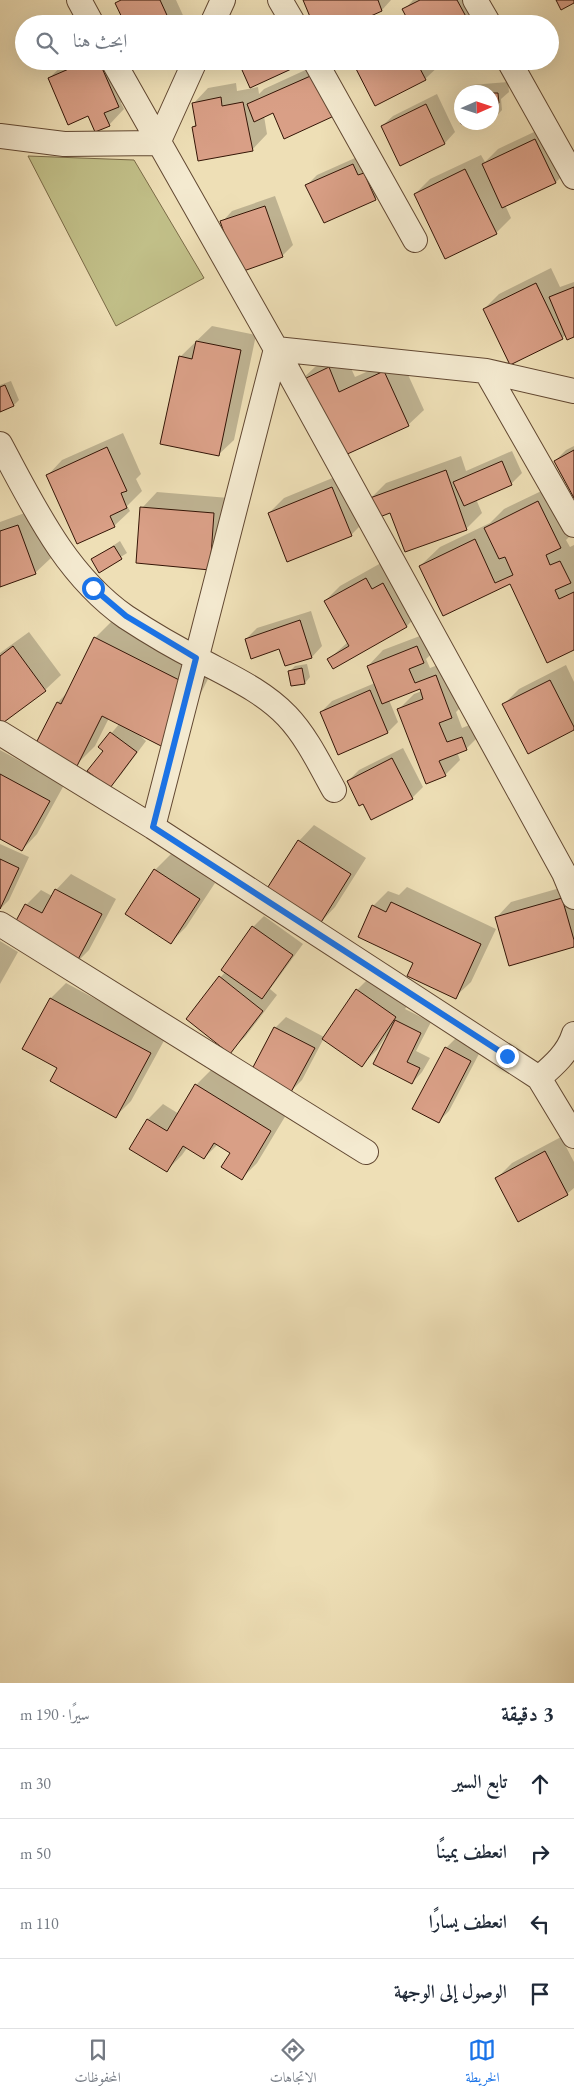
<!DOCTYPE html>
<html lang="ar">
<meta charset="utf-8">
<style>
body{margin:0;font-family:"EB Garamond",Amiri,serif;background:#f6f6f7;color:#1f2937;direction:rtl}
.compass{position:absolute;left:454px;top:85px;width:45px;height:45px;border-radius:50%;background:#fff;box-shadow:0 5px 20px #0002;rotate:87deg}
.stop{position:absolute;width:15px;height:15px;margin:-11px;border:4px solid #1a73e8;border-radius:50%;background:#fff}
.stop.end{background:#1a73e8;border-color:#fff;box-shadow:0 1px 5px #0008}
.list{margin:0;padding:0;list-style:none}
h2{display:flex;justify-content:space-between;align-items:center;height:65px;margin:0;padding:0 20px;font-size:21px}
h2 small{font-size:16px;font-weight:400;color:#747a83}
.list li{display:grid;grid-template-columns:32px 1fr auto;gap:15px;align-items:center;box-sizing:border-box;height:70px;padding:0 20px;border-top:1px solid #e0e1e3}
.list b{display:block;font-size:19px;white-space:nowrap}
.list em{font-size:16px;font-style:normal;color:#747a83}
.icon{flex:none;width:28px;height:28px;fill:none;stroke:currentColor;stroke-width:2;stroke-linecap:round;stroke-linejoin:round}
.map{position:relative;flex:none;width:574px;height:1683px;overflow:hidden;direction:ltr}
.search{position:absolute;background:#fff;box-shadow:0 5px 20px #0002;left:15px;right:15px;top:15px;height:55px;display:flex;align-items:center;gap:12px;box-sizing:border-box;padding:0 18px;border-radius:28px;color:#747a83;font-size:19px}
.sheet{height:345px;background:#fff}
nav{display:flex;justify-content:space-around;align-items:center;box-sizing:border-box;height:70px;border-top:1px solid #e0e1e3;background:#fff;font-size:14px;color:#747a83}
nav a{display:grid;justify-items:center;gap:2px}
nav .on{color:#1a73e8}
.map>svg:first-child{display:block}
.green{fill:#c1bf88;stroke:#7a6a47}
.shadow{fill:#0003}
.building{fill:#d99f86;stroke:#341506}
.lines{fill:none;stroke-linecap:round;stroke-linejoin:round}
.minor-casing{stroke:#624832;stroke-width:26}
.minor{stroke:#f4ead0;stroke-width:24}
.route{stroke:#1a73e8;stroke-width:6}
</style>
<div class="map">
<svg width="574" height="1683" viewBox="0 0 574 1683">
<rect width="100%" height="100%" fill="#eedfb6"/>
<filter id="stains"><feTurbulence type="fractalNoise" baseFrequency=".004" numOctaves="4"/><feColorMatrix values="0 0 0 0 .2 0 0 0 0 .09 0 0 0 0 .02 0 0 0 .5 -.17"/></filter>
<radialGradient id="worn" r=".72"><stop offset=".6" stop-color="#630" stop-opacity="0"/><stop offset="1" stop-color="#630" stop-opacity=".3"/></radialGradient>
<path class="green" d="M28,156L134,160L204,278L116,326Z"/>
<path class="shadow" d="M120,0H176L187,24H127L117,3Z
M304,0H391L382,10L350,24Z
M413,0H481V24H400L409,19L404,10Z
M69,61H121L133,91L121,103L124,109L109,125L89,115L49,78L65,63Z
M325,61H331L348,100L273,112L264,116L267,134L252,150L193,127L197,123L193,104L208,88L236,83L237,91L258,87L259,94L264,89Z
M353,61H439L441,64L425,79Z
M508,82L509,92L501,99L502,110L492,121V92H463L471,85Z
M437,94L455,132L445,143L401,164L382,126L393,116Z
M551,124L571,167L556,182L505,205L511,218L496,233L415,194L430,179L481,155L485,162L498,149Z
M364,154L385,188L375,199L307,185L317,175Z
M275,196L293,245L282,256L222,222L232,211Z
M551,268L560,287L574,282V336L566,335L562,338L484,309L499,294Z
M212,326L256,335L234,440L218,455L180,357Z
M344,353L355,377L400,357L424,410L408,425L299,382L315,367Z
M11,381L19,400L14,405L0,411V385Z
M123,433L141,474L136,479L142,491L127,506L130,511L114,526L47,476L62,460Z
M574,446V495L555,461L566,450Z
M512,451L522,473L511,484L476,499L482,513L466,529L391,511L371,498L386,483L461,456L466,471Z
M347,472L366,520L351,535L269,513L284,498Z
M558,483L574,532L566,540L570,547L574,545V648L510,583L444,615L420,566L440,547L490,523L504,509Z
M157,492L229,498L209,569L142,508Z
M33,510L51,558L35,573L0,586V522Z
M120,541L127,553L99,571L92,560Z
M381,563L422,610L407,626L334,667L329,659L348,642L325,601L340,586Z
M311,611L322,646L312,657L246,639L257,628Z
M114,619L213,669L184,727L137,733L146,741L120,776L110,786L105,751L100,747L120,723L109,718L95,746L76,765L58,702L68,692L95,638Z
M433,631L439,647L426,659L430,668L451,660L467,701L456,712L462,728L477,722L482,733L466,749L457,752L460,760L445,775L399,709L414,694L422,691L421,688L389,700L398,722L388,732L321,712L332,701L375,683L368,666L383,650Z
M29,632L61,675L45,690L0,724V653Z
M307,664L310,677L305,683L290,671L295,666Z
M566,665L574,682V729L504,704L519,689Z
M403,748L423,787L412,798L364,803L348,781L359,770Z
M0,750L64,785L37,834L22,850L0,838Z
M314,825L366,858L335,907L320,923L268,890L299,841Z
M0,844L29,857L9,900L0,909Z
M171,854L215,883L186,927L171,942L127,914L155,870Z
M71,874L116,899L89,950L74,965L26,905L41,890L52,896L56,890Z
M574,884V945L496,918L511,902Z
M407,887L496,929L471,982L455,997L415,962L373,906L388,891L399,895Z
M264,916L303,944L270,989L277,995L245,1037L229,1052L187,1019L225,972L222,970L253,927Z
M0,941L18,952L0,984Z
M373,974L411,1001L405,1009L431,1022L416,1051L430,1058L422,1072L412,1083L386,1036L377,1050L362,1065L324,1038L302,1080L291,1091L275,1028L286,1017L324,1037L357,990Z
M66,983L166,1037L131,1101L116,1116L59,1068L24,1049L51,998Z
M457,1037L481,1050L449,1111L438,1122L446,1048Z
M211,1070L286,1115L257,1163L242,1178L232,1152L218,1144L204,1158L187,1148L182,1155L167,1170L130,1148L148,1119L163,1104L179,1114L196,1085Z
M561,1137L574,1162V1188L567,1194L497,1178L512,1163Z"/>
<path class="building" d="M121,0H160L171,24H125L115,3Z
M303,0H378L382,11L353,24H313Z
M420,0H457L470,24H410L402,9Z
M556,0H574V3L561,10Z
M87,61H99L119,107L104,113L110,126L95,132L88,116L68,125L48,78Z
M238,61H298L300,65L250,88Z
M352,61H416L426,80L375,106Z
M315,74L334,116L284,139L273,113L254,122L247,104Z
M492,93H498L499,103L492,104Z
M462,95V122H484L461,124L459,96Z
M221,97L222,106L243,102L253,151L198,161L192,127L196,126L192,103Z
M426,104L445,144L400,166L381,126Z
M535,139L556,183L502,208L482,164Z
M353,164L358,175L364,173L376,200L324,223L305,185Z
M465,169L497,234L445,259L414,194Z
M265,206L283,257L238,273L220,221Z
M536,283L563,339L510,365L483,309Z
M574,287V337L567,340L549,297Z
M196,341L241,350L219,456L160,444L179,356L192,359Z
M329,367L339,392L384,371L409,426L343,456L298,382Z
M5,385L14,406L0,412V387Z
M107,447L127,491L121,493L127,508L110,516L115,527L77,544L46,475Z
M574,450V498L554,461Z
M502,461L512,485L464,506L453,482Z
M446,470L467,530L405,552L390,513L377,518L370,498Z
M332,487L352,536L287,562L268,513Z
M538,501L561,548L546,555L550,565L560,561L571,583L555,590L559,599L574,592V650L547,663L510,584L443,616L419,566L475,539L495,583L513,575L505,557L499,559L484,528Z
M140,507L214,513L210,570L136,563Z
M18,525L36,574L0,587V531Z
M114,546L122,559L99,573L91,559Z
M366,578L372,589L383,583L407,627L333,669L327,659L349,646L324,601Z
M300,620L312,658L285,666L279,649L251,659L245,639Z
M94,637L195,688L165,748L102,716L77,766L35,745L57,702L61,704Z
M13,646L46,691L0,725V656Z
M417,646L424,663L409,669L415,683L436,675L452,718L439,723L447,742L462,737L467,750L439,761L446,776L426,784L397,709L423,699L420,689L382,704L367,666Z
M302,668L305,684L291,686L288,671Z
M550,680L574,727V730L528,754L502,704Z
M370,690L388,733L338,755L320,712Z
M110,732L137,752L110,788L87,771L103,751L98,747Z
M392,758L413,799L371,820L363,804L359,806L347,781Z
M0,774L50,801L22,851L0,839Z
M298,840L351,874L320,924L266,890Z
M0,859L19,868L0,909Z
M154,869L200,899L171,944L125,914Z
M55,889L102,914L74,967L10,932L25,904L42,913Z
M562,898L574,940V947L509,966L495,917Z
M391,902L481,944L456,999L407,976L413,963L358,937L372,905L386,912Z
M252,926L293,955L262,999L221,970Z
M219,976L263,1011L230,1054L186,1019Z
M356,989L396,1017L362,1067L322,1039Z
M50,998L151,1053L116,1118L50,1081L57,1068L22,1049Z
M395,1020L421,1033L407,1062L420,1068L412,1084L373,1064Z
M274,1027L315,1048L291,1092L251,1071Z
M445,1047L471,1061L439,1123L412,1109Z
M195,1084L271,1131L242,1180L221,1167L230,1153L214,1143L204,1159L183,1146L167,1172L129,1149L147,1119L167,1131Z
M545,1151L568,1195L518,1222L495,1178Z"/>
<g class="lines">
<g class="minor-casing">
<path id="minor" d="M79,0L92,24
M280,0L294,24
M475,0L489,24
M212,24L223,0
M113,61L276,349L564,873L574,897
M315,61L415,240
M509,61L574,177
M0,136L64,144L158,143L195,61
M486,371L574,525
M0,444C34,507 65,574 126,617C149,632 174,647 198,659C229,676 262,690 287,716C307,737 320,765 334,790
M0,733L153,827L539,1078C554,1065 568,1053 574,1034
M153,827L276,349L486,371L574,391
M0,924L366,1152
M539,1078L574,1136"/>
</g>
<use href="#minor" class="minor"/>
</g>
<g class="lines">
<path class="route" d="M93,588L126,616L196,658L153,827L507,1056"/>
</g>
<rect width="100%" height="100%" filter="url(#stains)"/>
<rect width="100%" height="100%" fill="url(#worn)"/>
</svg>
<svg class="compass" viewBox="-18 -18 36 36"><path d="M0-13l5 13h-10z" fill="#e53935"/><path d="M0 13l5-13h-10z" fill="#747a83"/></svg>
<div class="stop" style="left:93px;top:588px"></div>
<div class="stop end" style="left:507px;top:1056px"></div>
<div class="search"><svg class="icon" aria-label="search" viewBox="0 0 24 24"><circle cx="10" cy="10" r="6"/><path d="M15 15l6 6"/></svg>ابحث هنا</div>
</div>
<section class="sheet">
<h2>3 دقيقة<small>سيرًا · 190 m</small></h2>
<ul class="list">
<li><svg class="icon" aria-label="ahead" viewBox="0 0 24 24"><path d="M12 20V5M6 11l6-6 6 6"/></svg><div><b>تابع السير</b></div><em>30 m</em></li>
<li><svg class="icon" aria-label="right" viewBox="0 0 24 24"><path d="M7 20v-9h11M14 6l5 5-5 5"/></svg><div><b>انعطف يمينًا</b></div><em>50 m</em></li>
<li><svg class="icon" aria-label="left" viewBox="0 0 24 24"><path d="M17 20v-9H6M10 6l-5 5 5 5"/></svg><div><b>انعطف يسارًا</b></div><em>110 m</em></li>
<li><svg class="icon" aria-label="arrive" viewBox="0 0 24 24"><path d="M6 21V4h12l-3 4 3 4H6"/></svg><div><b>الوصول إلى الوجهة</b></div></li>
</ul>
</section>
<nav>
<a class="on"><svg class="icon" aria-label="map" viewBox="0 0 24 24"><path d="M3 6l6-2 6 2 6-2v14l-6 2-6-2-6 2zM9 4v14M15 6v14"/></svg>الخريطة</a>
<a><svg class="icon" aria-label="directions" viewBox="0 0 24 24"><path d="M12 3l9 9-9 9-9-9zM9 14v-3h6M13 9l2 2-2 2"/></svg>الاتجاهات</a>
<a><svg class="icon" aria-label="saved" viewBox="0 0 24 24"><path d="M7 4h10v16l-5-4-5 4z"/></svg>المحفوظات</a>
</nav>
